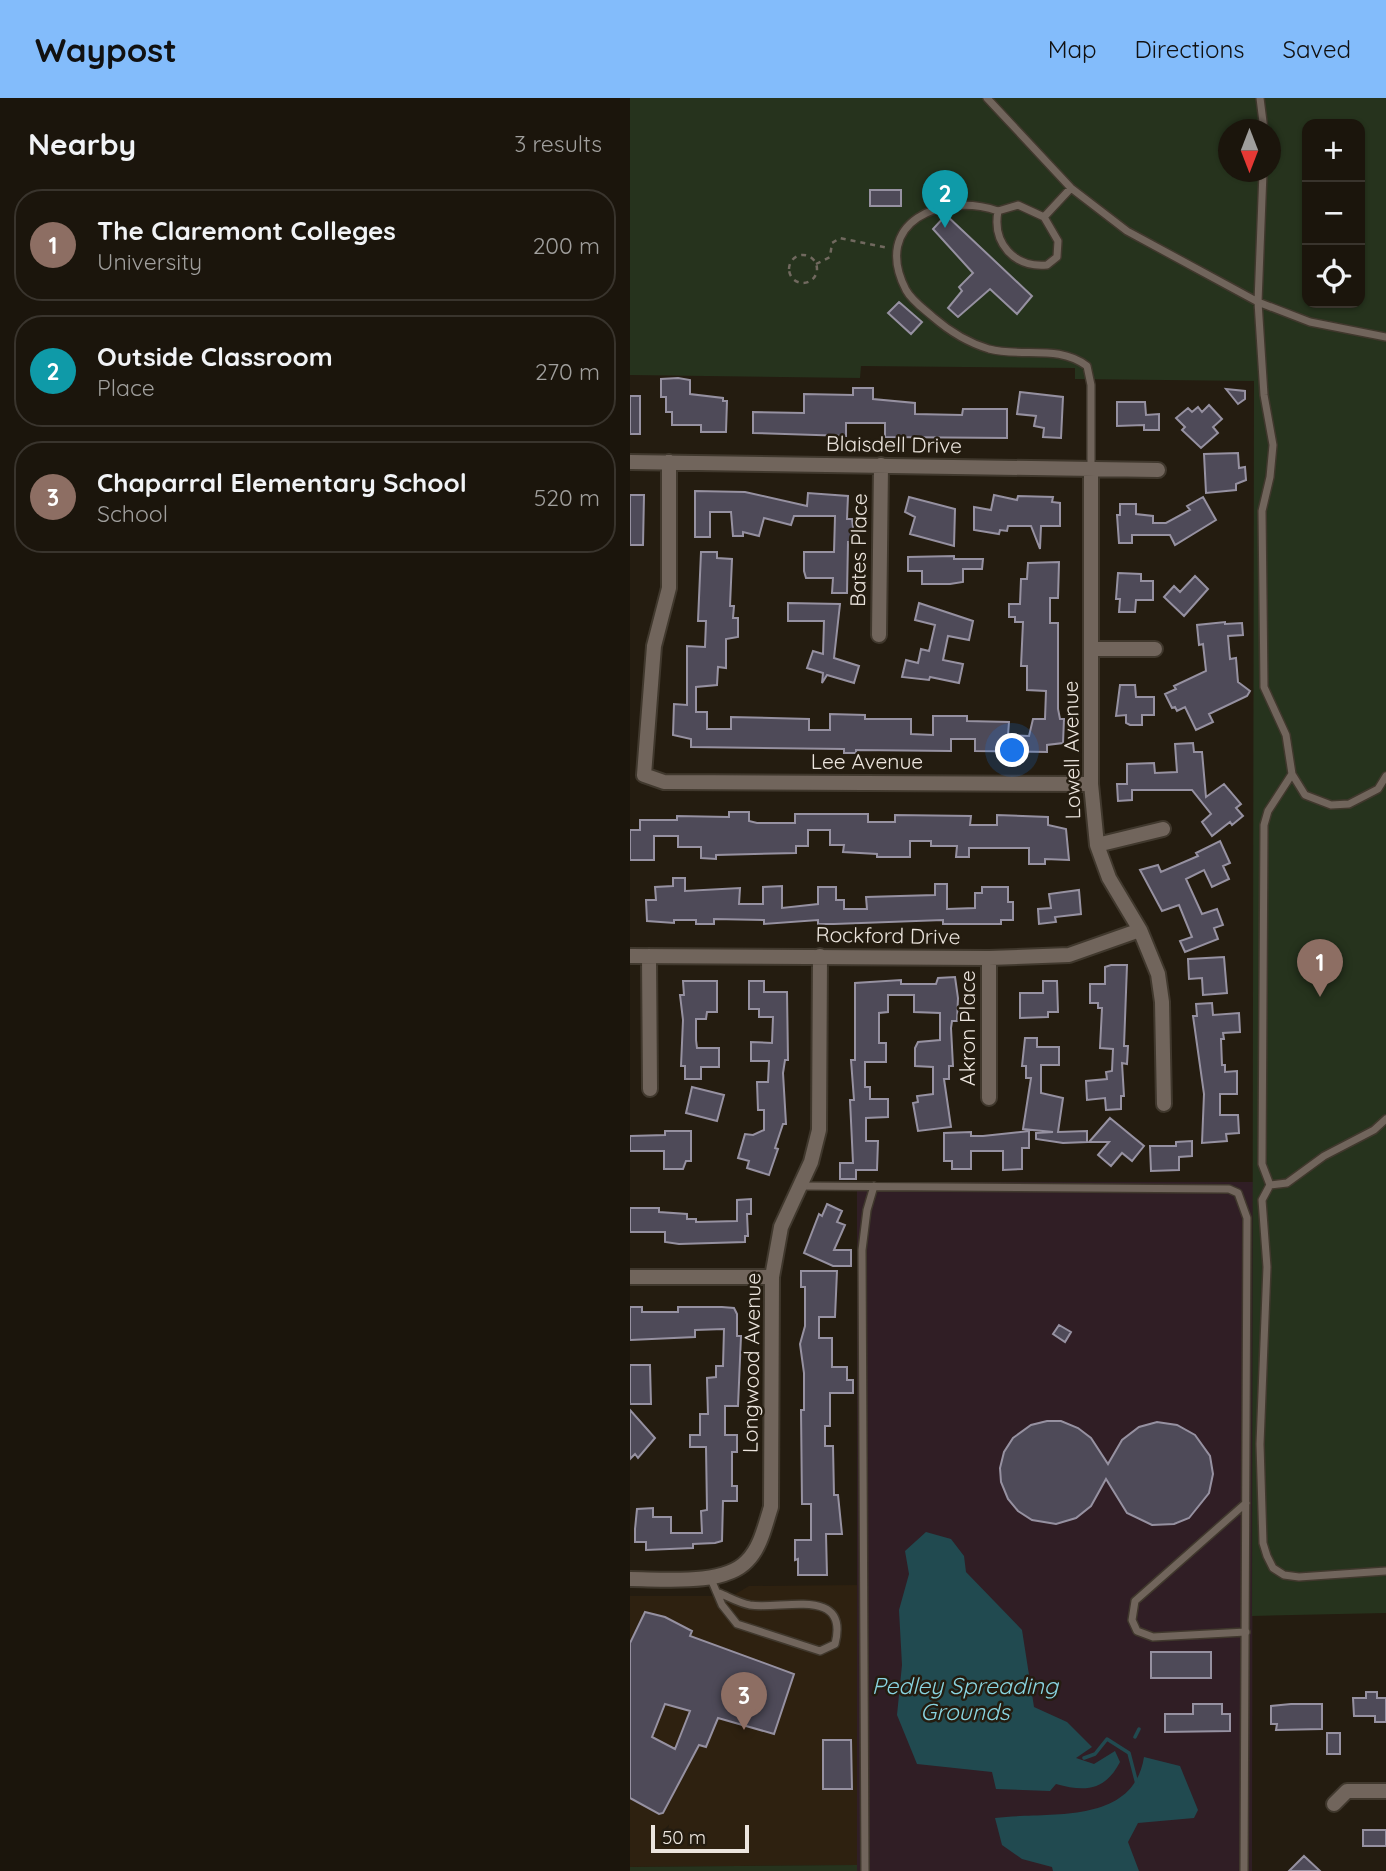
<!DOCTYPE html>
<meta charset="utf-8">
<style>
body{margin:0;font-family:Quicksand,sans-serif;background:#241e15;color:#f1f3f6}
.controls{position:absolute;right:21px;top:21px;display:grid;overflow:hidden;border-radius:14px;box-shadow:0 2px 5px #0004}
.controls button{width:63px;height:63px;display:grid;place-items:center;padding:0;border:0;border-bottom:2px solid #39342d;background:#1b150c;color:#f1f3f6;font:35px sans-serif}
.compass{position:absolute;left:588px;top:21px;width:63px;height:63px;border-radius:50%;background:#1b150c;box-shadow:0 2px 5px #0004;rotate:180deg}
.scale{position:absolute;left:21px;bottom:18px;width:98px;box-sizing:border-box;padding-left:7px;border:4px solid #ece5de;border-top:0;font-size:19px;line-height:24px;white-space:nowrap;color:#ece5de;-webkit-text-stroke:5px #241c10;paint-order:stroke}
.you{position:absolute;left:383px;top:653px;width:24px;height:24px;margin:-18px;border:5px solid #fff;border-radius:50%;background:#1a73e8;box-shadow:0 0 0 10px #1a73e833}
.badge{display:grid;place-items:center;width:46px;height:46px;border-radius:50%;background:#83bcfb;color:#fff;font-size:23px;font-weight:700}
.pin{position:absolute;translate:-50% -58px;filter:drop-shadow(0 2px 4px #0008)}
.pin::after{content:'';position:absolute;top:37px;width:24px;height:21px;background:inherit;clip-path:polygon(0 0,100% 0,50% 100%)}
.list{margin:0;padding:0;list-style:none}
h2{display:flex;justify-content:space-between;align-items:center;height:91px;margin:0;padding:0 28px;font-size:30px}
h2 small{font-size:23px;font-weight:400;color:#a09f9d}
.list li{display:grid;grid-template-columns:46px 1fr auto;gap:21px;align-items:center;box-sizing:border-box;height:112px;margin:0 14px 14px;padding:0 14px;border:2px solid #39342d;border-radius:28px}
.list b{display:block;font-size:26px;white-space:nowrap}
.list p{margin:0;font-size:23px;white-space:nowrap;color:#a09f9d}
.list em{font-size:23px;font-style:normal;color:#a09f9d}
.icon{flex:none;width:38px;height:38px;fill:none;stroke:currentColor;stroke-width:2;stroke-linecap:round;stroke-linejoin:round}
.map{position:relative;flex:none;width:756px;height:1773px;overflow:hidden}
header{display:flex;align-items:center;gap:42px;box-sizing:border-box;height:98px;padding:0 35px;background:#83bcfb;color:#111}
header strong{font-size:33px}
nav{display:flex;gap:38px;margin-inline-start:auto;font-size:24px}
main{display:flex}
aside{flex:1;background:#1b150c}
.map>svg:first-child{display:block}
.built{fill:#2e2110}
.industrial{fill:#301e25}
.green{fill:#26331d;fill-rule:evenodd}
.water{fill:#214a50}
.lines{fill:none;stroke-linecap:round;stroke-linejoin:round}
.stream{stroke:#214a50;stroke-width:3.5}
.building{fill:#4e4a58;stroke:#9691a1;stroke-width:2;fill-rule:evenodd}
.service-casing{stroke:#40382d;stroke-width:10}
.minor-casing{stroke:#40382d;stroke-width:18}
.path{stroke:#71695f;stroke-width:2.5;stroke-dasharray:5 5;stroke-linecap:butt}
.service{stroke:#71655c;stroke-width:7}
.minor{stroke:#71655c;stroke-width:14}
.labels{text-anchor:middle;stroke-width:5;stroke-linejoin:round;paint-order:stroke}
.street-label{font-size:21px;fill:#ece5de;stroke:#241c10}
.water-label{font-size:23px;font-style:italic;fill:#89d4e0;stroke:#241c10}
</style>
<header>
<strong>Waypost</strong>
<nav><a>Map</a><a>Directions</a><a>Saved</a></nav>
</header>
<main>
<aside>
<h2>Nearby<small>3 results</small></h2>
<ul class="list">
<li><span class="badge" style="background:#8d6e63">1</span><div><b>The Claremont Colleges</b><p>University</p></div><em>200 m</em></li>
<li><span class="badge" style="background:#0f9aa8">2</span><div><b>Outside Classroom</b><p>Place</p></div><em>270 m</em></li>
<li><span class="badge" style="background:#8d6e63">3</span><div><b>Chaparral Elementary School</b><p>School</p></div><em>520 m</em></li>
</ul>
</aside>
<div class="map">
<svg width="756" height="1773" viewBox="0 0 756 1773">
<rect width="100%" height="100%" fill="#241c10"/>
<path class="built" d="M228,1487L227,1767L0,1769V1498H102L119,1488Z"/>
<path class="industrial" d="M227,1084H623L622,1773H227Z"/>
<path class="green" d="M0,0H756V1515L622,1518L624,283L445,281V270L231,268L230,280L0,277ZM677,26H730V205H677ZM598,32H640V74H598Z
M227,1767V1773H0V1769Z"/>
<path class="water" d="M296,1434L321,1441L334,1458L336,1474L392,1532L404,1609L437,1624L462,1649L446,1660L464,1666L485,1653L490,1664C475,1693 455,1694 426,1686L420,1693L366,1691L362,1674L287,1666L267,1617L272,1567L269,1512L279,1476L275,1453Z
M514,1659L550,1668L568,1712L564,1720L508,1725L498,1744L509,1773H423L422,1769L392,1761L372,1747L365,1720C417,1713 503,1729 514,1659Z"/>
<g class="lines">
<path class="stream" d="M505,1639L509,1631
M454,1660L465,1656L477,1641L499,1655L507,1686"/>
</g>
<path class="building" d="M240,92H271V108H240Z
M316,117L402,198L387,216L360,191L328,219L318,210L332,193L329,189L343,175L303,131Z
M269,204L292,224L281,236L258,215Z
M48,280L60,282V296L93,300V303H97L96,334H71V327H42V314H36V299H31V281Z
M223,290H243V301L285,305V316L332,317L333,311H377V340L255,339V325H216V338L123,335V314L174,315V296L223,297Z
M596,291L615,293V301L608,306Z
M390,294L433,299L431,340L413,339L414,330L404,328L406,318L387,316Z
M0,298H10V336H0Z
M487,304H515L516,317L529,316V332H514V327L487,328Z
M579,307L592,321L583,329L588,335L571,350L552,332L555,329L546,320L558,310L562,314L568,309L572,314Z
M608,355L609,370L615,369L616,382L606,386V392L576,395L574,356Z
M65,393L115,394L177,408L178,395L218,398L217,421H222L223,430V444H218L217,495H202L203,480H176L174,473V454H204L205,418H164L161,427L134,420L129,438L113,434V438H103L101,414H80V439H65Z
M0,397H14L13,447H0Z
M364,397L387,402L388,398L423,399L422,404L430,405V428H411L410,451L401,428H378L377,433L370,432L369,436L344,432V409L361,412Z
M279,399L325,411L324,448L280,436L285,419L275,414Z
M573,399L586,422L545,447L540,437H502V445H489L487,417H490V406H506V416L523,418V425H536L560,412L557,408Z
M71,454H87V460L102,461L100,508H104L103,520H108V539L96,541V570L88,569L87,587L66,589V614H77V631H101V619L179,621V632H200V616L235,617V621H281V636L303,637V618H337V623L379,624L378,637L399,638L403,621H415L416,593L397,592V568H391L393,524H385V519H379V506H390L391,481H397L398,465L429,464L428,500H420V525H428V611L430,621H434L433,645L417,647V654L345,653V641H321V653L226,652V655H214V651L61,649V641L43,637L44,606L57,607V548L75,549L76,523H68Z
M324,458V461H353L352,471H333V484L320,486H292V473H278V459Z
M488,475L511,476V483H523V502H506L505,514H489L490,501H486Z
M565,478L578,491L554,518L534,499L544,488L550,494Z
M158,505L210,506L204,560L229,568L224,585L197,577L192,585L193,575L177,570L183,553L193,556L194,523H158Z
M289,505L343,523L339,542L318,538L313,562L333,566L329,585L300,579L299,582L272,579L276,562L288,565L291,551L299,553L305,527L285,522Z
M595,524V526L612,525L613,537L598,538L600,561L606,560L608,584L620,593L617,598L579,616L583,624L566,632L555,609L547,613L545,609L542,610L535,596L546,591L544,588L576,573L573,546L569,547L567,527Z
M490,587H505L506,599H524V617H512V627H500L496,625V617L486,618Z
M563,645L564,654H572L576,699L594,686L611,706L606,710L613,718L602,727L600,724L582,738L572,724L581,716L562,692H502V702L488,703L487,686H497V666L524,665L525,675L547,674L545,646Z
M99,714H119V723L127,725H165V716H238V724H265V717L341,718L340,727H367V717L418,719V727L436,731L439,762L415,761V766H399V750H339V759H326L327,748H301V743H280V759H247V756L213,754L214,747H200V732H178V748H166V755L86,757V761L71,760V749H48V738H24V762H0V732H10V722H47V718L99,719Z
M590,743L600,765L593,768L599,781L582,789L574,772L556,781L572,816L587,811L593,827L584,830L588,841L555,854L550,843L562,839L549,807L532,813L510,772L528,767L531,774L568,758L566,755Z
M43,780H55V793L110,790L109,806H133V789L152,788V810L188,806V789H206V802H214V811H237L236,799L305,797V786H317V811L345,810V795H352V789H378V804H383V822H371V826H313V822L204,826H188V822L134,826V822L84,821V826H66V822H44V825L17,823L16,802H26L25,789L43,788Z
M449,792L451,816L425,819L426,824L409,826L408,811L421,810L419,796Z
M594,859L597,895L573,897L572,880L559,881L558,861Z
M481,867H497L494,948H498L497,966L492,965L494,998H491V1011L476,1012L475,1000L457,1002L456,983L477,981L476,974L482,973L483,951L470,950L472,910H468V905H460V886H475V869Z
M325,879L328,900L327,923H322L321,930L323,968H319V981H314L321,1029L288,1033L283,1005L288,1004L287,998L303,996V969L285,968V950L288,944L310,942V915L284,914V897H258V914L249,915V945H256V964H235V989H240V1001H258V1019L236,1020V1043H248L247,1072H226V1081H210V1065H223L220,1002H224L221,962H225V885L271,882V886H306L308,880Z
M53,883H87V914H77L76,921H66V942L67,950H89V969H71V981H55V968H51L53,922L50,897H54Z
M119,883H134V894H157L158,962H155L153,975L156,1026H153L145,1050L148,1051L139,1077L117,1070L119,1063L108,1060L115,1036L123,1037L134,1032V1012H128L127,984H138L139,963H121V944L142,945L143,919H129V911H119Z
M413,883H427L428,914H418V919L390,920V895H413Z
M582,905L583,917L609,915L610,934L593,935L594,941H591L592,967H595V974L607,973V996H590V1017H608L609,1035L596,1036L597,1043L572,1045L574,996L563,918H567L566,906Z
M395,940H407V949H429V967H411V995L433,1000L428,1034L457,1033V1044L433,1045L406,1041V1035L423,1034L393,1031L401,980H396V968H392Z
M62,989L94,997L87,1023L56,1015Z
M480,1020L514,1048L502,1063L492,1055L481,1068L468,1057L479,1044H459Z
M35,1033H61V1063H56L53,1071H34V1053H0V1038L35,1037Z
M399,1033V1050H392V1071L373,1072V1053H341V1071H322V1063H314V1035L341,1034V1038H353Z
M562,1043V1058L549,1059V1072L521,1073L520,1048H546V1044Z
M121,1101V1116H117L118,1138H115V1144L49,1146L35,1144V1134H0V1110H29V1114L57,1116V1121H66V1124L107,1123V1102Z
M197,1106L212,1113L207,1124L215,1127L204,1152H221V1168H203L174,1155L189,1116L192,1118Z
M171,1173H207L205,1219H189V1240H202V1269H217V1282H223V1295H200V1328H195V1348H203L204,1397H208L212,1436H196L197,1477H168V1461L165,1462V1442H181V1406H172L171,1312H174V1275L170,1246L175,1228V1189H171Z
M0,1209H12V1214H48V1209H92L104,1210L107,1216V1238H111L108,1308H95V1337H107V1354H102V1388H107V1403H93L92,1443L85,1445L63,1446V1450L16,1452V1444H5V1431L7,1411L23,1410V1419H41V1435H72L71,1413L77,1412L76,1349H60V1337H70V1316H78L77,1280L86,1279V1268H93L94,1231L65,1232V1239L0,1242Z
M429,1227L441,1234L435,1244L423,1236Z
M0,1267H20L21,1306H0Z
M0,1312L25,1340L8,1360L5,1356L0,1361Z
M417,1323H431L448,1330L461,1340L478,1366L492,1342L509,1329L527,1324L547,1327L565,1337L580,1358L583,1376L579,1395L559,1420L544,1426L522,1427L497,1415L476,1381L461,1408L446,1420L426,1426L402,1422L388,1413L378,1401L371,1384L370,1370L374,1354L383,1340L401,1327Z
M15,1514L35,1519L62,1533L60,1538L164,1576L144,1636L88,1620L76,1649L69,1647L33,1715L29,1716L0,1700V1545ZM35,1606L60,1613L45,1651L22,1639Z
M521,1554H581V1580H521Z
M736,1594H747V1600H756V1624H745V1618H724L723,1600H736Z
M563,1606H592V1616H600V1633L535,1634V1616H563Z
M661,1606H692V1631L646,1632L647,1626H641V1608Z
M697,1635H710V1656H697Z
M193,1642H221L222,1691H193Z
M733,1732H756V1748H733Z
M674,1758L690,1773H659Z"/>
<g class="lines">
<g class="service-casing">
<path id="service" d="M357,0L441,90L497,133L628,204L680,224L756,239
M630,0L634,32
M633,74L628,204L634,297L643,347L640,379L632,413L634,589L656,637L662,676L675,697L701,707L719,706L748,691L756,678
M368,113C311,94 241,124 276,192C282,203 294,211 303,219C318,232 339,245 359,251C393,260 428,246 457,268L461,287V370
M414,119L388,107L368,113C362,145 384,170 417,167L427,159L428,143L414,119L441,90
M756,1021L744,1032L694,1058L657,1085L640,1087L632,1102L637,1169L630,1346L633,1445L637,1458L643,1470L654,1477L669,1479L756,1473
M640,1087L632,1066L634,727L638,713L662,676
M169,1088L599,1091L608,1095L617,1120L614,1773
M81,1481L92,1507L107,1526L190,1553L205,1546C220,1488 152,1512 120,1507C109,1505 99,1499 89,1495
M616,1534L523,1539L507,1533L502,1522L505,1503L616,1405
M235,1773L232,1152L237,1112L244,1088"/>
</g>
<g class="minor-casing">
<path id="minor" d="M0,364L528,372
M39,364V490L24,548L14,677L34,684L461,686
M461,371V686L467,747L479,780L510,832L528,876L532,904L534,1006
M249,537L251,367
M461,551H525
M467,747L533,731
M0,858L359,860L439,857L510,832
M19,858L20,991
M359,860V1000
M0,1179H142
M0,1481C32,1481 94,1488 117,1463C131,1449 135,1427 141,1409L142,1179L151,1129L181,1064L189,1032L190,858
M704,1706L717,1693H756"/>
</g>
<path class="path" d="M159 171a14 14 0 1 1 28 0a14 14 0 1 1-28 0Z
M186,166L200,159L202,145L210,140L258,150"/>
<use href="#service" class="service"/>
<use href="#minor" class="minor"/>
</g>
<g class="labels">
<g class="street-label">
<text transform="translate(264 347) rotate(1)" y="7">Blaisdell Drive</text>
<text transform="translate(229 452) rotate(-89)" y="7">Bates Place</text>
<text transform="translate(442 652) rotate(-91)" y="7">Lowell Avenue</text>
<text x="237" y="671">Lee Avenue</text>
<text transform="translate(258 838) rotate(1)" y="7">Rockford Drive</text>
<text transform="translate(338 930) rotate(-90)" y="7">Akron Place</text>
<text transform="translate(122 1265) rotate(-89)" y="7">Longwood Avenue</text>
</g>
<g class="water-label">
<text x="335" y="1596">Pedley Spreading<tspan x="335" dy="26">Grounds</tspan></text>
</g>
</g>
</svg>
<div class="controls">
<button>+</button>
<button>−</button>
<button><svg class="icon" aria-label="locate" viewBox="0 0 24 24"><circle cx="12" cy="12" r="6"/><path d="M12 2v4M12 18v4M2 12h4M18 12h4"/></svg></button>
</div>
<svg class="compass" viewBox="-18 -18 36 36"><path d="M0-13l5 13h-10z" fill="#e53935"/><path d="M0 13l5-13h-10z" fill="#a09f9d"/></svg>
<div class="scale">50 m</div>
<div class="you"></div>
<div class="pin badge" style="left:690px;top:899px;background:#8d6e63">1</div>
<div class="pin badge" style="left:315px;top:130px;background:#0f9aa8">2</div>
<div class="pin badge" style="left:114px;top:1632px;background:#8d6e63">3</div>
</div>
</main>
